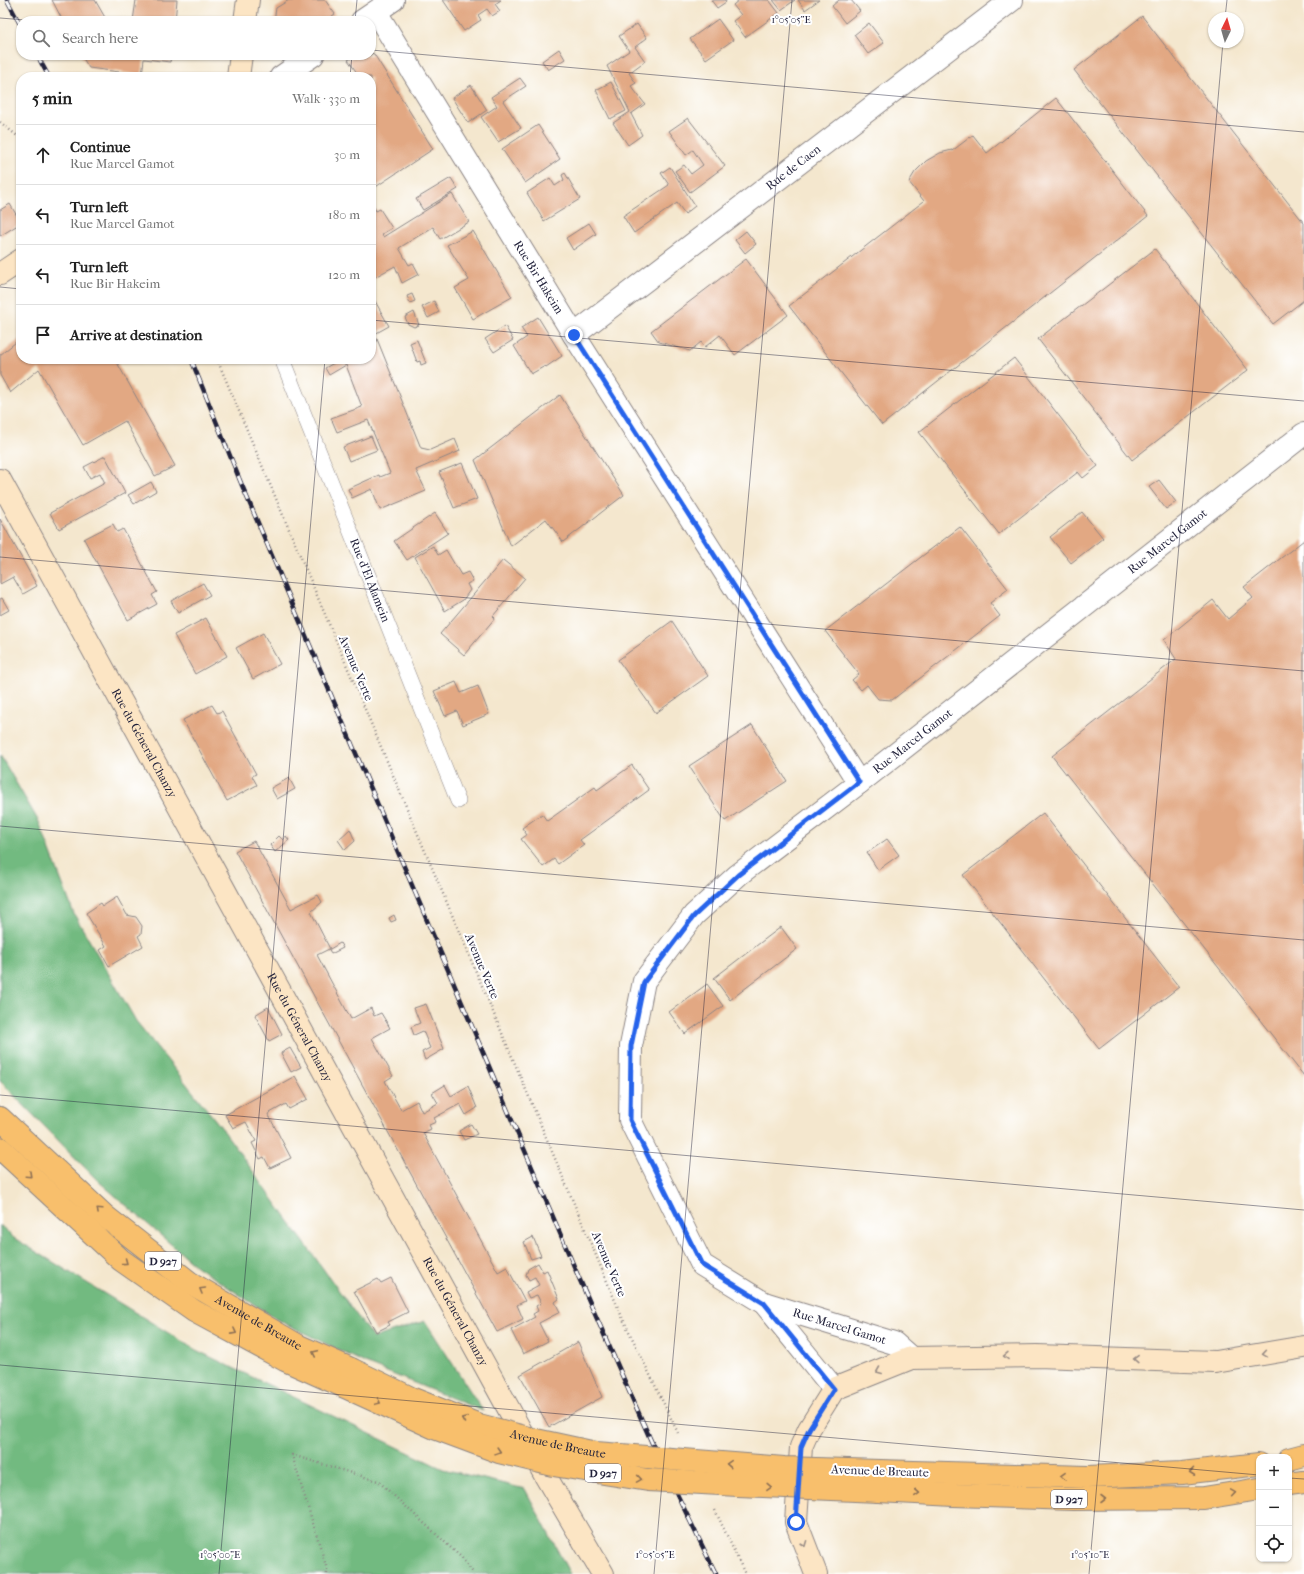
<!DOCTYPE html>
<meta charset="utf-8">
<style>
body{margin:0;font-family:"IM FELL French Canon",serif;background:#f6f6f6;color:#222}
.controls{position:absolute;right:12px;bottom:12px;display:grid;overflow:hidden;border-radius:8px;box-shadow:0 1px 3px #0004}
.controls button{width:36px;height:36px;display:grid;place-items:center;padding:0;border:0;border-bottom:1px solid #e0e0e0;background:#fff;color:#222;font:20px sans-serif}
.compass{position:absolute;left:1208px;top:12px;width:36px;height:36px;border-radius:50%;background:#fff;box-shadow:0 1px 3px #0004;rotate:5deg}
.stop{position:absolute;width:12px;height:12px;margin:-9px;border:3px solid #2563eb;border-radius:50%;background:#fff}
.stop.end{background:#2563eb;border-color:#fff;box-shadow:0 1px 4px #0008}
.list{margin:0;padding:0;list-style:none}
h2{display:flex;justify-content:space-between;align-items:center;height:52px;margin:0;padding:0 16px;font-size:17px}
h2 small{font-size:13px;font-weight:400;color:#767676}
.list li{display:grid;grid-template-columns:26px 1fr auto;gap:12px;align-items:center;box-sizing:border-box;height:60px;padding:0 16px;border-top:1px solid #e0e0e0}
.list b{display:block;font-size:15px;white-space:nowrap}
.list p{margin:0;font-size:13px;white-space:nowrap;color:#767676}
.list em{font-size:13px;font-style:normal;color:#767676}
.icon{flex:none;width:22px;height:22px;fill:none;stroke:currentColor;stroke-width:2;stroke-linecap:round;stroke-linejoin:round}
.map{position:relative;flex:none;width:1304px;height:1574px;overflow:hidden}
.search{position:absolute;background:#fff;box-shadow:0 1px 3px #0004;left:16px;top:16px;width:360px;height:44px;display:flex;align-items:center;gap:10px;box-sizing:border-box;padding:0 14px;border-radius:16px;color:#767676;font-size:15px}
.panel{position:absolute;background:#fff;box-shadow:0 1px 3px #0004;left:16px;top:72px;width:360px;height:292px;border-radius:16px}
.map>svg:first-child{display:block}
.forest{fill:#72ba80;stroke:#4a6e5e}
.building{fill:#e2a883}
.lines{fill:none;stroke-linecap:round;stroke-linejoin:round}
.lane-casing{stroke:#8b8484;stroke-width:16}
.street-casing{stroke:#8b8484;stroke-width:24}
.secondary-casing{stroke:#8b8484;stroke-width:24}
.primary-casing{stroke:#8b8484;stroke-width:24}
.path{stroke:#8b8484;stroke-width:2.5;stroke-dasharray:1 3;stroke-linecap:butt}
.lane{stroke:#fff;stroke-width:15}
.street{stroke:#fff;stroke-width:22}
.secondary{stroke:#fce5c4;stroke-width:22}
.primary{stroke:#f8bf6c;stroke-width:22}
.rail-casing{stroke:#22223b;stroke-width:4.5}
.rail{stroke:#fff;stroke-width:3;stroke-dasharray:9;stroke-linecap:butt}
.primary-bridge-casing{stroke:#8b8484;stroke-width:24;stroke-linecap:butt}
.primary-bridge{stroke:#f8bf6c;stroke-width:22}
.oneway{stroke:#8d7054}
.oneway2{stroke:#9a8d86}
.route{stroke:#2563eb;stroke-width:5}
.ticks{fill:none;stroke:#22223b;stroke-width:1;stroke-opacity:0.45}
.labels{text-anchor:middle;stroke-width:4;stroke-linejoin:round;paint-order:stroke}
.shield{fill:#fff;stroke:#646476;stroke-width:1}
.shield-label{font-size:11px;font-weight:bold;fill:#22223b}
.street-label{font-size:12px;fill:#22223b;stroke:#fff}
.ticks-label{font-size:10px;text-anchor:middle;fill:#22223b;stroke:#fff;stroke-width:4;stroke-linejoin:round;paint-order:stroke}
</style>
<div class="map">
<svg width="1304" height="1574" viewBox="0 0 1304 1574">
<rect width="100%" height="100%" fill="#fff"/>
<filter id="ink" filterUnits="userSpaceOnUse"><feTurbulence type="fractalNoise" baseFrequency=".025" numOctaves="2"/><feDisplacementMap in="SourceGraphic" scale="8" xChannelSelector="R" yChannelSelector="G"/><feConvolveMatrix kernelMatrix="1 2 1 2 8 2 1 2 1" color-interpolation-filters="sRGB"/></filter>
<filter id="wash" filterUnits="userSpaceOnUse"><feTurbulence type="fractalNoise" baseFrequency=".012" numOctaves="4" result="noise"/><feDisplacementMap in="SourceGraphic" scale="16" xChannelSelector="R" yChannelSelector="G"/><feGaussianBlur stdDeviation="0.9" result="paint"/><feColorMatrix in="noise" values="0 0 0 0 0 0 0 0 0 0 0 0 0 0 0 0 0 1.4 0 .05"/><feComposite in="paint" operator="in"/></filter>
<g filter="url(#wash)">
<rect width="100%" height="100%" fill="#f4e7ce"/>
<path class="forest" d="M0,755L39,822L74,914L136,1021L221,1127L373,1338L425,1321L483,1411L365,1363L276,1319L196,1266L97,1180L0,1081Z
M0,1225L14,1238L196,1350L443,1469L525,1489L570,1574H0Z"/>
<g id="blocks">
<path class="building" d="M52,0H95L107,21H63Z
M136,0H177L175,21H133Z
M289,0H325L335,14L325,21H274L276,8Z
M443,0H501L495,4L500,11L492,16L487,9L478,15L481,20L464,31Z
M711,0H725L726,2L717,8Z
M739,0H769L779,13L745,37L733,21L741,15L733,5Z
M773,0H795L781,10Z
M798,0H819L805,10Z
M839,0H851L860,11L845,23L832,6Z
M1142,16L1304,223V300L1273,324L1074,70Z
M718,19L733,40L706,59L690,39Z
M869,23L884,43L868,54L854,35Z
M637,24L647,38L635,47L645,61L629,73L636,83L631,86L645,104L631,114L642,135L628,145L613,123L630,112L607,66L629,51L619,36Z
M559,49L565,59L548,70L542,61Z
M371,53L374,54L433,149L371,190V77H360L348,60L356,55H371Z
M81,55H171L170,62L144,59L142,75L89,68Z
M520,78L526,86L503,101L521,128L498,142L481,117L497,106L491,97Z
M611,82L626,111L610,119L596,90Z
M471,85L487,110L468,123L452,98Z
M1056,98L1148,216L882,425L789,306L924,201L909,182L915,172L926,161L940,153L952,150V151L973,135L987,153Z
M688,118L725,166L690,192L675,171L684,165L691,174L703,165L693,150L686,155L669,131Z
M538,125L560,159L525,183L502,149Z
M670,167L695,206L685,214L677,203L634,233L623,216L669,185L661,173Z
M565,173L580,199L544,221L527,193L550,178L555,186L564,180L562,175Z
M451,178L458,189L423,210L416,199Z
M452,194L469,222L440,239L433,227L399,248L409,265L413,263L419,274L402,283L395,266L371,279V202L376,211L380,209L392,228L382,234L383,237Z
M10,204L21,223L0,236V210Z
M589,223L596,234L573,250L566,238Z
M473,231L512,297L473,319L455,288L469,280L447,245Z
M746,231L756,244L745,253L735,240Z
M1155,249L1248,370L1132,460L1038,339Z
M746,259L788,315L735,355L720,335L705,347L701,342L690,351L659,342L651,331Z
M371,294L389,326L371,336Z
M412,294L415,301L410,303L407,296Z
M434,301L439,312L428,318L422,307Z
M414,312L419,325L414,327L408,324L405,317Z
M538,317L562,356L546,367L545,366L531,374L514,346L527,337L521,328Z
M505,326L513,340L494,352L485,339Z
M21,338V359H115L175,466L155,476L125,421L83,445L39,369L10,393L0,375V355Z
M377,339L421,448L430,450L455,439L460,451L416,470L426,491L380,510L372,489L352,498L348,489L379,475L380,477L390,473L368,420L337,432L331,418L362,407L346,365L329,375L325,368L341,359H371V341Z
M417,340L426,363L421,365L420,361L417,362L410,343Z
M1014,358L1098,466L1083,478L1078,472L999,534L919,432Z
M560,395L624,495L563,542L546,519L511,546L475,460Z
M371,436L377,450L349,461L343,447Z
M105,456L125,493L59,529L50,513L105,483L100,473L90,478L84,467Z
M462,463L477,499L454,508L439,472Z
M1159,480L1176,502L1166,509L1149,487Z
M151,482L156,491L134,504L128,495Z
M1082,512L1103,538L1071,563L1050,537Z
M435,513L448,533L407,560L394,541Z
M0,519L37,586L23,594L13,577L0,584Z
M113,524L117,532L123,529L157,592L152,595L157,604L128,620L84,539Z
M960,527L1008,589L990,603L1000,616L892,700L878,699L867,685L861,690L852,680L859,674L825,631Z
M1304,540V1076L1052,756L1176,659L1164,640L1213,600L1228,619L1253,598L1244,587Z
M433,546L438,555L446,550L461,575L468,572L473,581L467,584L470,590L463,600L445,611L415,557Z
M503,560L525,578L493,616L495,618L464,655L440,634Z
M203,583L210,595L178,613L171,601Z
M2,598L9,610L0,615V599Z
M206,618L227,656L195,674L174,635Z
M672,621L708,676L656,713L618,660Z
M263,633L280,664L253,679L236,648Z
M456,682L461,693L478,686L489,714L463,725L457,711L445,716L434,691Z
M212,705L217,713L222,711L256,774L252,776L257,785L227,801L183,720Z
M752,725L787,781L725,821L689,766Z
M632,765L649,790L580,840L584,845L558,864L554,859L543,867L521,839L527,835L522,828L542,814L547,821L595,787L597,790Z
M289,778L295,789L277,799L271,788Z
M1043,813L1179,987L1099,1049L963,875Z
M350,829L355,841L345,850L338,840Z
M279,836L283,840L286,836L289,840L275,852L270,845Z
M887,839L899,855L878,870L867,853Z
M254,841L291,909L318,895L322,902L311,912L330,949L340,943L343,948L331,954L329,949L317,955L351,1019L371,1008L374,1016L381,1013L390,1028L372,1038L393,1076L385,1081L401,1110L417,1101L422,1112L438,1103L432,1093L445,1085L451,1096L468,1086L477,1108L466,1115L460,1104L434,1118L436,1122L429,1125L431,1129L423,1133L498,1272L507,1267L525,1301L517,1305L523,1319L497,1332L235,851Z
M117,897L127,915L136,917L142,926L141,934L138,936L143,946L109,966L100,950L106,946L86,913L101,903L103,906Z
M394,915L396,920L391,922L389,918Z
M781,927L797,949L730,1000L714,978Z
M707,984L723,1006L685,1034L669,1012Z
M426,1004L444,1049L425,1060L422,1052L430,1048L423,1031L414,1035L411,1027L420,1023L414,1008Z
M268,1007L282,1034L269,1041L255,1015Z
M290,1048L301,1067L291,1072L281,1053Z
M295,1076L308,1099L289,1109L286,1104L268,1114L291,1158L270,1168L264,1157L260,1159L252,1143L256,1141L246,1122L233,1128L225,1115Z
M471,1124L477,1134L464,1140L459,1131Z
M533,1237L541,1256L531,1259L524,1242Z
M538,1263L543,1272L547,1270L559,1299L555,1302L560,1312L539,1323L548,1341L523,1354L511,1330L535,1317L533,1314L538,1311L536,1306L541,1303L537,1295L529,1298L526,1292L539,1285L535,1277L529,1280L526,1275L528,1269Z
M391,1278L408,1312L388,1322L390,1325L376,1332L354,1291L378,1279L381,1283Z
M578,1342L602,1397L549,1427L520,1375Z"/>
</g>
</g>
<g filter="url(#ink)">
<use href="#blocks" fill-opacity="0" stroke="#8b8484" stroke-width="1"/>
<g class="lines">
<g class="lane-casing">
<g id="lane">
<path id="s1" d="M282,359L458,801"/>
</g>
</g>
<g class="street-casing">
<g id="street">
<path id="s2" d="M376,12L574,335L859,783"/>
<path d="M362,21L393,0"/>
<path d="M281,77L313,55"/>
<path id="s3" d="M574,335L1012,0"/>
<path id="s4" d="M764,1303L894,1343L911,1358"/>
<path id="s5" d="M834,1389L764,1303L702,1265L630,1120L631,1046L644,981L694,915L738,875L859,783L1304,434"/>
</g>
</g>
<g class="secondary-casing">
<g id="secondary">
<path d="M245,21L248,0"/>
<path d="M238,77L241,55"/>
<path d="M0,274L21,260"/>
<path id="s6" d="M0,480L546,1477L603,1574"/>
<path d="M816,1574L796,1522L801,1447L809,1429L834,1389L911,1358L1037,1356L1215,1362L1304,1347"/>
</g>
</g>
<g class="primary-casing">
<g id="primary">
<path id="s7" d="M0,1118L106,1217L189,1282L299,1346L351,1369"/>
<path d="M0,1148L121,1260L194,1311L285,1360L343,1386"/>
<path d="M1289,1459L1304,1455"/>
<path d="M880,1471L1087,1477L1182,1473L1259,1464"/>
<path d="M1289,1484L1304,1482"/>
<path d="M878,1491L954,1495L1073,1499L1204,1498L1259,1489"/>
</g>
</g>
<path class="path" d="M0,122L21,139
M217,359L622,1317L678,1433
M715,1510L745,1574
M327,1574V1569L292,1455L378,1481L461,1557L474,1574"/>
<use href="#lane" class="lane"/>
<use href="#street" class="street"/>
<use href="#secondary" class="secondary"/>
<use href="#primary" class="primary"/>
<g class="rail-casing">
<path id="rail" d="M7,0L21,26
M37,55L49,77
M191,359L241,483L579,1278L652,1443L716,1574"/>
</g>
<use href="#rail" class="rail"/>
<g class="primary-bridge-casing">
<g id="primary-bridge">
<path id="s8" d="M351,1369L413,1399L479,1425L536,1440L596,1453L784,1468L880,1471"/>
<path d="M343,1386L437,1429L499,1452L553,1465L648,1480L738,1485L878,1491"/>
</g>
</g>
<use href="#primary-bridge" class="primary-bridge"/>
</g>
<defs><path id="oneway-chevron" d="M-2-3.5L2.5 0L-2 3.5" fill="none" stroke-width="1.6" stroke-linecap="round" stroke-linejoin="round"/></defs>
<g class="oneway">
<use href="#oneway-chevron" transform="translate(29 1175) rotate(43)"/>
<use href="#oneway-chevron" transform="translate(99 1210) rotate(-137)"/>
<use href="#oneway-chevron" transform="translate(125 1262) rotate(37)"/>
<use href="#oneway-chevron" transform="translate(202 1290) rotate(-150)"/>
<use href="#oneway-chevron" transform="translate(234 1332) rotate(28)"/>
<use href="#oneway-chevron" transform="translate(315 1353) rotate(-155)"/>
<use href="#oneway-chevron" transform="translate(378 1402) rotate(25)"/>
<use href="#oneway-chevron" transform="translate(464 1419) rotate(-158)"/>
<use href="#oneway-chevron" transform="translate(498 1451) rotate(17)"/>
<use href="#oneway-chevron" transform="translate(729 1464) rotate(-176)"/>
<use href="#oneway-chevron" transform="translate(1192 1472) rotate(173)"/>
<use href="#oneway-chevron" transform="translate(1063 1476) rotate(-178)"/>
<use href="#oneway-chevron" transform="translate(639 1479) rotate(9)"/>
<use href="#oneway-chevron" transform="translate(769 1487) rotate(2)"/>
<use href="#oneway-chevron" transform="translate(917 1493) rotate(4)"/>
<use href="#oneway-chevron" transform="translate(1233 1493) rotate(-9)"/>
<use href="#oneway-chevron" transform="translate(1103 1499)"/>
</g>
<g class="oneway2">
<use href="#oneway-chevron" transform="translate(1265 1354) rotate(171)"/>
<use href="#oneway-chevron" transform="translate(1006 1356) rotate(179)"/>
<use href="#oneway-chevron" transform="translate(1136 1359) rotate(-178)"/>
<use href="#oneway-chevron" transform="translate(879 1371) rotate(158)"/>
<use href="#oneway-chevron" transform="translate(804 1544) rotate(69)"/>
</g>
</g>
<g class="lines" filter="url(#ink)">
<path class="route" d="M574,335L859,782L738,875L694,916L644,982L631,1046L630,1120L702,1265L764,1303L834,1389L809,1429L801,1447L796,1522"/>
</g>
<path class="ticks" d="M0,18L38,21M1225,18L1227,0M355,21L357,0M371,50L1304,132M350,77L352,55M0,287L21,289M371,320L1304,401M0,557L1304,671M0,826L1304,940M0,1095L1304,1210M0,1365L1259,1475M1289,1478L1304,1479M219,1574L325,359M654,1574L792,0M1089,1574L1223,42"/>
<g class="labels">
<g class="shield">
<rect x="145" y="1252" width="36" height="18" rx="3"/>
<rect x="585" y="1464" width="36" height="18" rx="3"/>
<rect x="1051" y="1490" width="36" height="18" rx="3"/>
</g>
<g class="shield-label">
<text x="163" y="1265">D 927</text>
<text x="603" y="1477">D 927</text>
<text x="1069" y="1503">D 927</text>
</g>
<g class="street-label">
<text dy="4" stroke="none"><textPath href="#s3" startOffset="276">Rue de Caen</textPath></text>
<text dy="4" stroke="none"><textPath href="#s2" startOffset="311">Rue Bir Hakeim</textPath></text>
<text dy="4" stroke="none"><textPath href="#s5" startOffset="1172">Rue Marcel Gamot</textPath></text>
<text dy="4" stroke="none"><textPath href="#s1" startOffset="238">Rue d'El Alamein</textPath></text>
<text transform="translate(356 668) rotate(67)" y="4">Avenue Verte</text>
<text dy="4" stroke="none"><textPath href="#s5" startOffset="848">Rue Marcel Gamot</textPath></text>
<text dy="4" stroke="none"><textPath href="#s6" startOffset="300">Rue du Géneral Chanzy</textPath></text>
<text transform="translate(482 966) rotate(67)" y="4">Avenue Verte</text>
<text dy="4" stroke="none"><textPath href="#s6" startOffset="624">Rue du Géneral Chanzy</textPath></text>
<text transform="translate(609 1264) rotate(67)" y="4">Avenue Verte</text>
<text dy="4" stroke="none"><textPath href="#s6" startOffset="948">Rue du Géneral Chanzy</textPath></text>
<text dy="4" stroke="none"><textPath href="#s7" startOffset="331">Avenue de Breaute</textPath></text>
<text dy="4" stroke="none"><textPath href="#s4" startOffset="79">Rue Marcel Gamot</textPath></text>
<text dy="4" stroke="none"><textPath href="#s8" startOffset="221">Avenue de Breaute</textPath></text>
<text transform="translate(880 1471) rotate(2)" y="4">Avenue de Breaute</text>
</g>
</g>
<g class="ticks-label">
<text x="791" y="23">1°05'05"E</text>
<text x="220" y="1558">1°05'00"E</text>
<text x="655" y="1558">1°05'05"E</text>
<text x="1090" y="1558">1°05'10"E</text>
</g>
</svg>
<div class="controls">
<button>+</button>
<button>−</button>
<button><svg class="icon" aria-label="locate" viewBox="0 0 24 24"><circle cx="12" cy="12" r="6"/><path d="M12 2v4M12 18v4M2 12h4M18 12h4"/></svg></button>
</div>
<svg class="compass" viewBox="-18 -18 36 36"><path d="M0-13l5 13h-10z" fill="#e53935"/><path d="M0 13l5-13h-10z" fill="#767676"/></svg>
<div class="stop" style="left:796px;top:1522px"></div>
<div class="stop end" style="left:574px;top:335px"></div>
<div class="search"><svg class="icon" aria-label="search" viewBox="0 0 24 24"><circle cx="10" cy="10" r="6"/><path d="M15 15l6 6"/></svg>Search here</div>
<section class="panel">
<h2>5 min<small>Walk · 330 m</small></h2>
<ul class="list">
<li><svg class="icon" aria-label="ahead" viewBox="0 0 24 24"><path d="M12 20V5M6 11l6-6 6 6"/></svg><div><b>Continue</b><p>Rue Marcel Gamot</p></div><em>30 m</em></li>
<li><svg class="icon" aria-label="left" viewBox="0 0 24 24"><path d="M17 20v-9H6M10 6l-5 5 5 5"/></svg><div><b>Turn left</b><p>Rue Marcel Gamot</p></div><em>180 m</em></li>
<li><svg class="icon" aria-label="left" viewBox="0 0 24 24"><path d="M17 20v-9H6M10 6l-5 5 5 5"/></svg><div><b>Turn left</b><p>Rue Bir Hakeim</p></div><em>120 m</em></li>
<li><svg class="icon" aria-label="arrive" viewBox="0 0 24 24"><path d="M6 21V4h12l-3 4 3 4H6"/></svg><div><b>Arrive at destination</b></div></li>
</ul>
</section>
</div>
